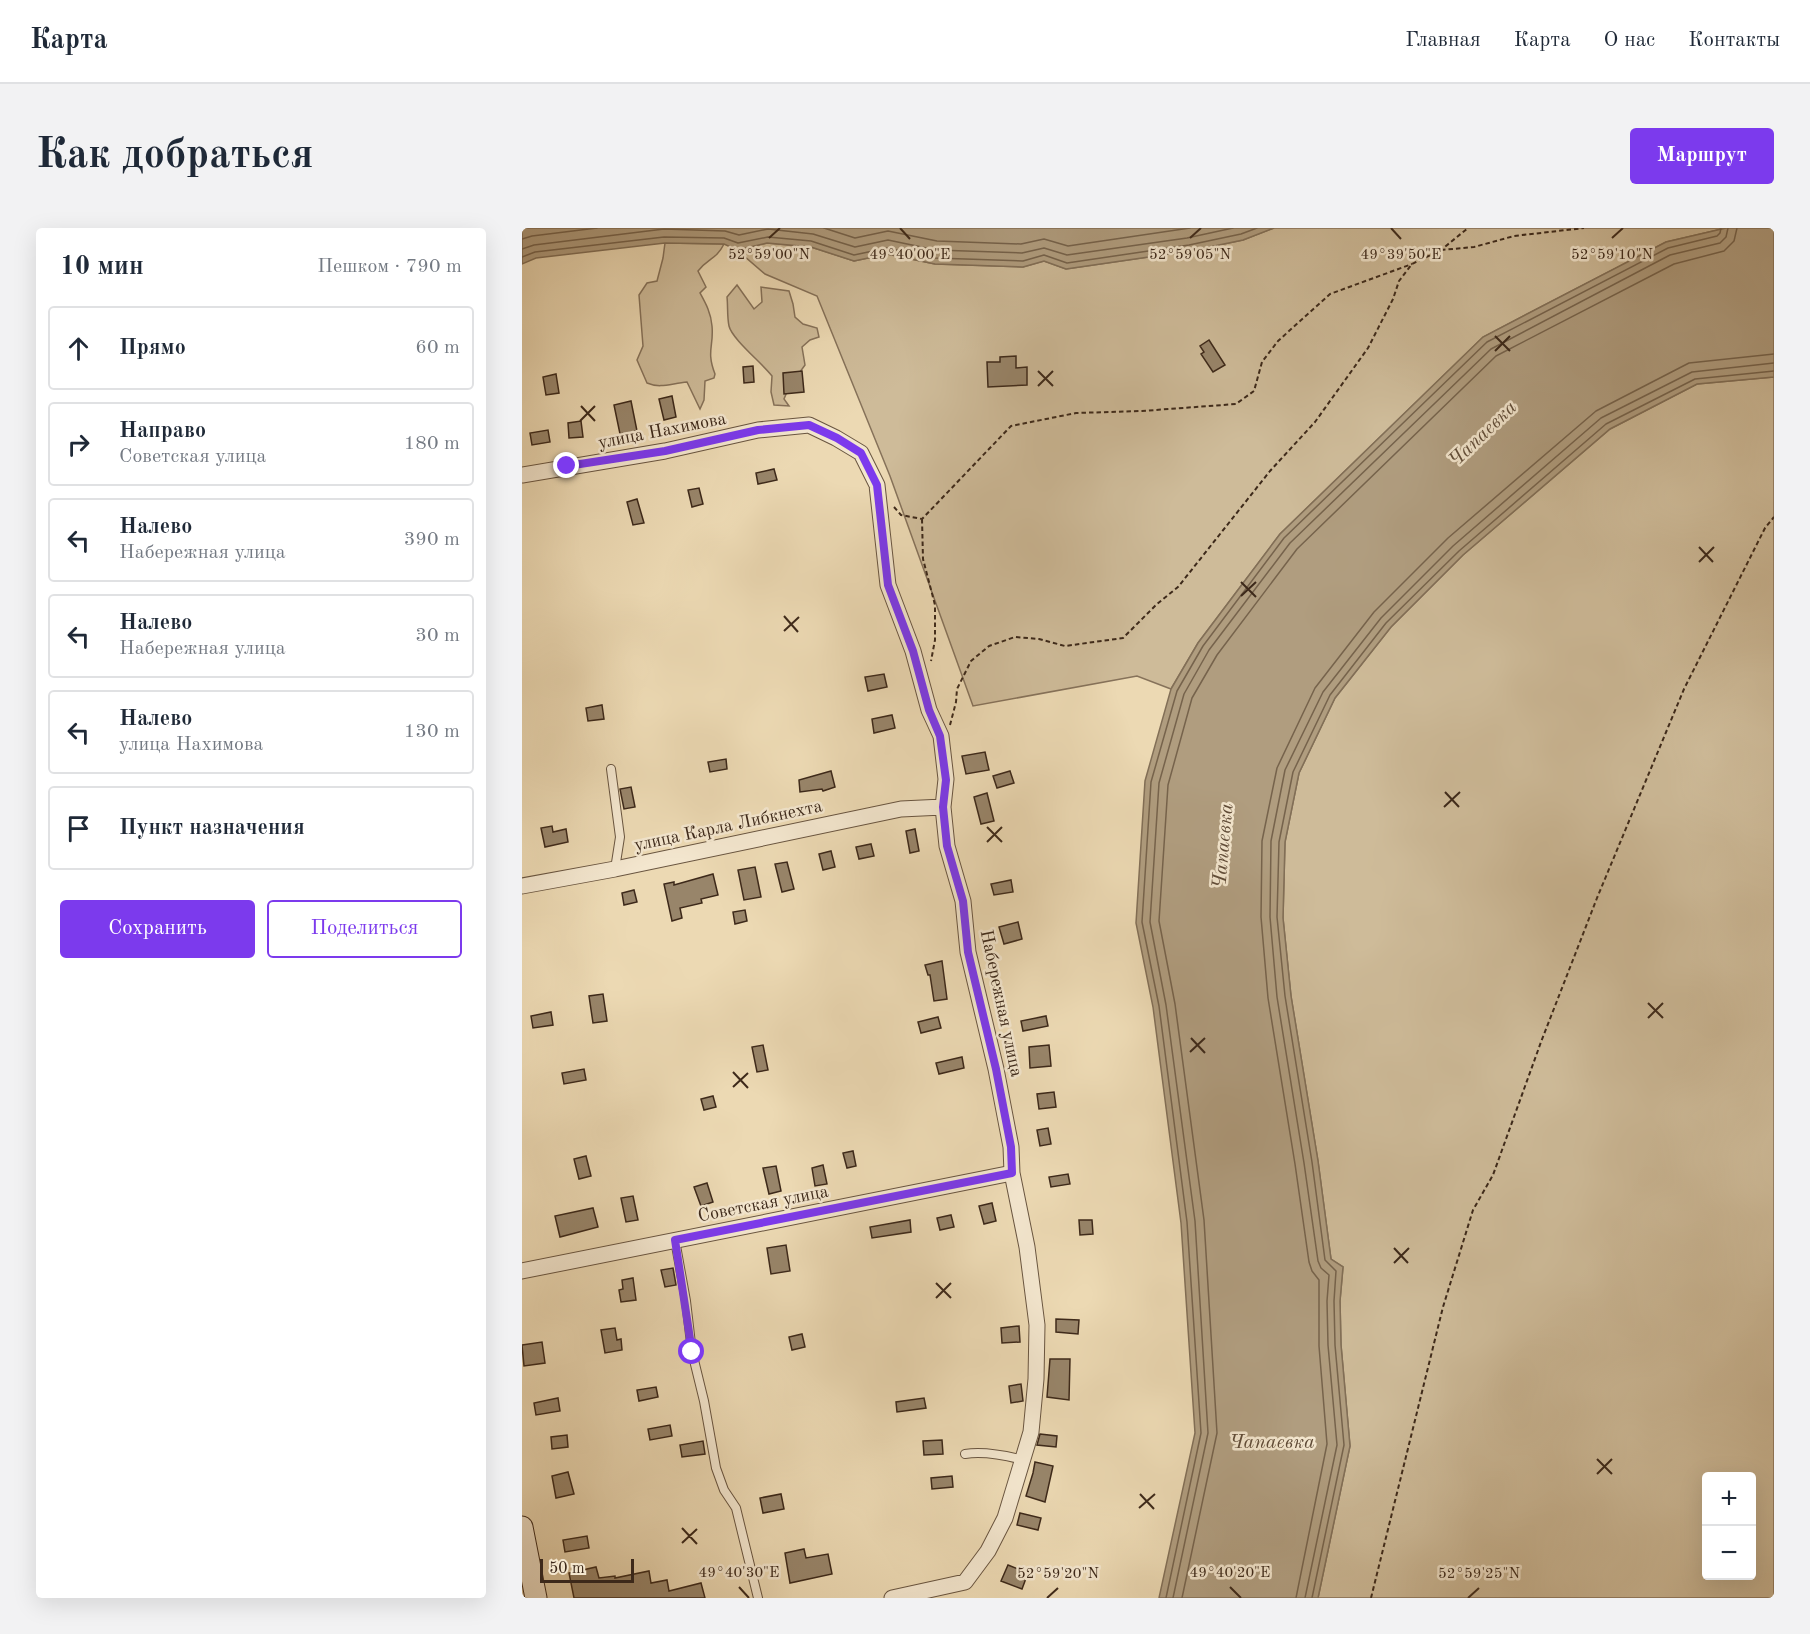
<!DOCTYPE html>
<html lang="ru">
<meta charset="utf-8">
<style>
body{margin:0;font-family:"Old Standard TT",serif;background:#f2f2f3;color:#1f2937}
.controls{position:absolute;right:18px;bottom:18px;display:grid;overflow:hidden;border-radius:6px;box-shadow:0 6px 24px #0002}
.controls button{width:54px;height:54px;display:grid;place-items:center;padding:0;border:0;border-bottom:2px solid #e0e1e3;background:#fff;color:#1f2937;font:30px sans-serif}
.scale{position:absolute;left:18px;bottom:15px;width:94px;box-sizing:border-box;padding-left:6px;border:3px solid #3d291a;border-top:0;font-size:16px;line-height:21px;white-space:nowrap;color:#3d291a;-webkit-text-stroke:4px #f3e6ce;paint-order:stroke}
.stop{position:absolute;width:18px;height:18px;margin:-14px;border:4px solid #7c3aed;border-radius:50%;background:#fff}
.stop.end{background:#7c3aed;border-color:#fff;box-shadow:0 2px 6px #0008}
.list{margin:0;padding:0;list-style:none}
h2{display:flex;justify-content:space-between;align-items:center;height:78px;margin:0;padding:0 24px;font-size:26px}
h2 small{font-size:20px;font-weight:400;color:#747a83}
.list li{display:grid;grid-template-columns:39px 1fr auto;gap:18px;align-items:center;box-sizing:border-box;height:84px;margin:0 12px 12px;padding:0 12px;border:2px solid #e0e1e3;border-radius:6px}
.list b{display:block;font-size:22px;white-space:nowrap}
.list p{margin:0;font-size:20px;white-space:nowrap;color:#747a83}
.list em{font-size:20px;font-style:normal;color:#747a83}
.actions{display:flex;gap:12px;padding:18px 24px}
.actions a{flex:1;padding:14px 0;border:2px solid #7c3aed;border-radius:6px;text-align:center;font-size:21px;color:#7c3aed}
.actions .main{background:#7c3aed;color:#fff}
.icon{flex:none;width:33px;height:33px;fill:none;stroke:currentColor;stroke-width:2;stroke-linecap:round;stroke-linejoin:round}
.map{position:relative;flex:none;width:1252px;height:1370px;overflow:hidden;border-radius:6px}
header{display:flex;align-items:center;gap:36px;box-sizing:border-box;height:84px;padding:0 30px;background:#fff;border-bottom:2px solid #e0e1e3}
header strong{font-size:28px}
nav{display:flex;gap:33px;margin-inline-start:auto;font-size:21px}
.intro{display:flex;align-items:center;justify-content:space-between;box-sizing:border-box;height:144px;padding:0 36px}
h1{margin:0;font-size:42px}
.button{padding:15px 27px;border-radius:6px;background:#7c3aed;color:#fff;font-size:21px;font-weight:700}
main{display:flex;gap:36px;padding:0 36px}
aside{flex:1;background:#fff;border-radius:6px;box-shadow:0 6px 24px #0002}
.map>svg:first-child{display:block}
.green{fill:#cebb99;stroke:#86725a;stroke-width:1.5;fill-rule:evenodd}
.water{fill:#b09d7f;stroke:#826f57;stroke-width:1.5}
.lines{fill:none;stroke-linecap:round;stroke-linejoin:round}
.shore{stroke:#76634c;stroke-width:1.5}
.building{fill:#98856a;stroke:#3d291a;stroke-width:1.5}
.lane-casing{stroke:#695540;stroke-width:10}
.street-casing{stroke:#695540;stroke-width:17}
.secondary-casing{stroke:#3d291a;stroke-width:23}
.path{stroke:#3d291a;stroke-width:2;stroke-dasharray:4.5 3;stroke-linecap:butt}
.lane{stroke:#f3e6ce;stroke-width:8}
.street{stroke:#f3e6ce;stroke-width:15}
.secondary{stroke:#f3e6ce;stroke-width:21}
.route{stroke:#7c3aed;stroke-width:8}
.ticks{fill:none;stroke:#3d291a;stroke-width:2}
.labels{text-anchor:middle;stroke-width:5;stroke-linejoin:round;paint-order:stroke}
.street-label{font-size:18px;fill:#3d291a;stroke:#f3e6ce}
.water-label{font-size:20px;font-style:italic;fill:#604c38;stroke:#f3e6ce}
.ticks-label{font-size:15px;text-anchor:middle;fill:#3d291a;stroke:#f3e6ce;stroke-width:5;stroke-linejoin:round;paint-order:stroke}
</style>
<header>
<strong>Карта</strong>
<nav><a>Главная</a><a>Карта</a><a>О нас</a><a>Контакты</a></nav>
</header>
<div class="intro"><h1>Как добраться</h1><a class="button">Маршрут</a></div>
<main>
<aside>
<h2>10 мин<small>Пешком · 790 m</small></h2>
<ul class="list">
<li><svg class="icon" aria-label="ahead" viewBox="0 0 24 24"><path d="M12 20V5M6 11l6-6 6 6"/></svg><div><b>Прямо</b></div><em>60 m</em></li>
<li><svg class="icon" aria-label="right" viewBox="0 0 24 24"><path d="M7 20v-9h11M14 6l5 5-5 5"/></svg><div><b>Направо</b><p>Советская улица</p></div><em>180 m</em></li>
<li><svg class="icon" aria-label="left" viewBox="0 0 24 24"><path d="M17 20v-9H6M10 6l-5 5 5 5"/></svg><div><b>Налево</b><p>Набережная улица</p></div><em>390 m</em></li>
<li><svg class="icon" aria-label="left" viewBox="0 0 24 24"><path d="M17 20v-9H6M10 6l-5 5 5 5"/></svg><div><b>Налево</b><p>Набережная улица</p></div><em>30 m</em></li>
<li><svg class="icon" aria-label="left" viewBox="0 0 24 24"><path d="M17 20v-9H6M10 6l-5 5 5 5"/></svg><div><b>Налево</b><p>улица Нахимова</p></div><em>130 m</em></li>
<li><svg class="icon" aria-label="arrive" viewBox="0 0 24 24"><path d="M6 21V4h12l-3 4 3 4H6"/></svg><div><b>Пункт назначения</b></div></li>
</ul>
<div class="actions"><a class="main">Сохранить</a><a>Поделиться</a></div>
</aside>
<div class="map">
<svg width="1252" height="1370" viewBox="0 0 1252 1370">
<rect width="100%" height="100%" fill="#ecd9b3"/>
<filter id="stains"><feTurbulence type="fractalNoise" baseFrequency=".00333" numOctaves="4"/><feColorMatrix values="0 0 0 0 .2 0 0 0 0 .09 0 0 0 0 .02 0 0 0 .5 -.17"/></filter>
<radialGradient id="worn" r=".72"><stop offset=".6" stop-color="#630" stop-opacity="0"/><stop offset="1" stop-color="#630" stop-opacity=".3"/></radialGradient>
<path class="green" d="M752,0H1204L1144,14L961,109L758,306L676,415L649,461L615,448L451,478L368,248L295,68L243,46L215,22L245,15L289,19L332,33L365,26L413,36L501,39L522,33L544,41L668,23L721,12Z
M143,15L202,16C194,32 186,30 176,43L184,59L178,65C184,76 189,85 190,98C192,118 184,123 193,146L192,150L183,153L182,172L178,181L165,154C150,155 139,161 125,155L115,132L121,118L117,67L125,55L135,53L141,30Z
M215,57L232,81L240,74L239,59L267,63L271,76L273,89L281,96L295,100L297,109L288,112L280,119L283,137L267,159L262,171L267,178L252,177L249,164L250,148C240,135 210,111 207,98C205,89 206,78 205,69Z
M1252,149V1370H796L828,1218L819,1117L818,1073L821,1039L809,1031L796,933L769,768L761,690L763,614L777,545L813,470L869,399L941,327L1088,201L1175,156ZM1184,1248H1230V1348H1184Z"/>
<path class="water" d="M0,0H752L721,12L668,23L544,41L522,33L501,39L413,36L365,26L332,33L289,19L245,15L215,22L202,16L143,15L14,30L0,36Z
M1204,0H1252V149L1175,156L1088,201L941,327L869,399L813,470L777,545L763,614L761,690L769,768L796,933L809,1031L821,1039L818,1073L819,1117L828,1218L796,1370H637L673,1205L659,995L631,779L614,695L623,553L649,461L676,415L758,306L961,109L1144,14Z"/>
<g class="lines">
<path class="shore" d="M302,0L333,10L366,3L415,13L499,16L522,11L546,18L668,0
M0,11L10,8L75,0
M0,21L12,17L142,1L203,3L217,7L246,1L291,6L333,19L366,12L414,22L500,25L522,20L545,27L665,10L711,0
M0,29L13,24L142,9L202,10L216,15L246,9L289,13L332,27L365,20L413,30L501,33L522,27L545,35L667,17L719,6L735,0
M644,1370L679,1205L665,994L637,778L620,694L629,554L655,463L681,418L762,310L965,114L1146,20L1195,8L1198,5L1199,0
M651,1370L686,1205L673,993L644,777L628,694L637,555L662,466L687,422L768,315L969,121L1148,27L1198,15L1204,9L1206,0
M660,1370L695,1205L682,992L653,776L637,693L646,557L670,470L695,427L775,321L974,128L1152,36L1202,23L1212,13L1215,0
M774,1370L805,1216L797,1118V1052L790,1043L787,1034L773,936L746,770L739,689L740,613L755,540L793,460L852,384L926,310L1074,183L1167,135L1252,126
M783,1370L815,1217L806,1117L805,1073L807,1047L799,1040L796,1033L782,935L755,769L748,689L749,613L763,542L801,464L859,390L931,318L1079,190L1170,144L1252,135
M790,1370L822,1217L813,1117L812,1073L814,1043L803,1032L790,934L763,768L755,689L757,614L771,544L808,467L864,395L937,323L1084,196L1173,151L1252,143"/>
</g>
<path class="building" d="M687,112L703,137L691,144L679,126L682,124L678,118Z
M494,128V140L505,139V157L466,159L465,134H478V129Z
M231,138L232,154L222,155L221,139Z
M280,143L282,164L262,166L261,145Z
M34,146L37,165L24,167L21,149Z
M150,168L154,189L142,192L137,171Z
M109,173L115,203L98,206L92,177Z
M59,193L61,209L47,210L46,195Z
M26,202L28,214L10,217L8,205Z
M252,241L255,252L236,256L234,245Z
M177,260L181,276L170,279L166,262Z
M115,271L122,295L111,297L105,274Z
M362,446L365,459L346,463L343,449Z
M80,477L82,491L66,493L64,480Z
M370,487L373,500L352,505L350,491Z
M463,524L467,542L444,546L440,528Z
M204,531L205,541L188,544L186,534Z
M309,543L313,559L301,563L300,561L278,564L277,552Z
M488,543L492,555L475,560L471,548Z
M109,559L113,579L102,581L98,561Z
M465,565L472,593L459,596L452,569Z
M30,598L31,604L44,601L46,614L23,619L19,600Z
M393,601L397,623L388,625L384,603Z
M349,616L352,628L337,631L334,619Z
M309,623L313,639L301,642L297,626Z
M265,634L272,661L260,664L253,636Z
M233,639L239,669L222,672L216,642Z
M191,646L196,667L179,671L180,675L158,680L160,690L150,693L142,656L152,654V657Z
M489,652L491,664L472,667L469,656Z
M112,662L115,674L102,677L100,665Z
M223,682L225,693L213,696L211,684Z
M496,694L500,711L482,716L477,699Z
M420,733L425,771L412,773L408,747H406L403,737Z
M81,766L85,793L71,795L67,768Z
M29,784L31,797L11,800L9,788Z
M524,788L526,798L501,803L499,793Z
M416,789L419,800L399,805L396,794Z
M241,817L246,842L235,844L230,819Z
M527,817L529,838L508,840L507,819Z
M440,829L442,840L417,846L414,835Z
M62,841L64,852L42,856L40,845Z
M532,864L534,879L517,881L515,866Z
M191,868L194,879L182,882L179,871Z
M526,900L529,916L518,918L515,902Z
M331,923L334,938L325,940L321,925Z
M64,928L69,948L57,951L52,931Z
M301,937L305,956L293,958L290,940Z
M254,938L259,963L247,966L241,940Z
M546,946L548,956L529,959L527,949Z
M185,955L191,974L179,978L172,959Z
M111,968L116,992L104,994L99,970Z
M470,975L474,993L462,996L457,978Z
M71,980L76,999L38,1009L33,988Z
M429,987L432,999L418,1002L415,990Z
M388,992L389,1004L350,1010L348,999Z
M557,992H570L571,1006L558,1007Z
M264,1017L268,1043L249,1046L245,1020Z
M151,1040L154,1057L143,1059L139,1042Z
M111,1050L114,1072L99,1074L97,1062L101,1061L100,1052Z
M534,1091L557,1092L556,1106L534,1104Z
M497,1098L498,1114L480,1115L479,1100Z
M93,1100L95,1112L99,1111L100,1122L83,1125L79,1102Z
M280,1106L283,1119L270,1122L267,1109Z
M20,1114L23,1135L2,1138L0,1117Z
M528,1131H548L547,1172L525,1169Z
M499,1156L501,1173L489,1175L487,1158Z
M134,1159L136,1169L117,1173L115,1162Z
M36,1170L38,1183L14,1187L12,1175Z
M402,1170L404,1180L375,1184L374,1174Z
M148,1197L150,1208L128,1212L126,1201Z
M518,1206L535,1208L534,1219L515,1217Z
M45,1207L46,1219L30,1221L29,1209Z
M420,1212L421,1226L402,1227L401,1213Z
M181,1213L183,1226L160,1229L158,1217Z
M513,1234L531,1238L523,1274L504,1268L511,1245Z
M46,1244L52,1266L34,1270L30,1248Z
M430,1248L431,1259L410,1261L409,1250Z
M259,1266L262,1281L241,1285L238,1270Z
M498,1285L519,1290L516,1302L495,1297Z
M65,1308L67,1320L43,1324L41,1312Z
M282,1321L284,1330L306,1326L310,1346L268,1355L263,1325Z
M486,1337L506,1345L500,1361L479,1353Z
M74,1339L77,1350L93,1348V1350L127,1343L129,1355L145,1352L147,1363L179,1355L183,1370H52L47,1345Z"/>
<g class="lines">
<g class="lane-casing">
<path id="lane" d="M89,541L98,609L93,641
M153,1012L164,1073L170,1124L182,1173L194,1240L202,1262L214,1280L236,1370
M443,1226C462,1223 482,1227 501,1232"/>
</g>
<g class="street-casing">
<path id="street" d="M0,247L143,223L236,202L287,197L314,210L339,225L355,257L366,357L391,423L407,482L419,508L424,551L421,579L425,618L441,673L446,724L474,841L489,919L490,945L505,1019L515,1097L514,1151L509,1204L483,1290L466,1323L443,1354L370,1370
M0,658L93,641L379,581L421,579
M0,1043L490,945"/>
</g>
<g class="secondary-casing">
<path id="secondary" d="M0,1299L14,1370"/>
</g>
<path class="path" d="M919,22L952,19L992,8L1062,0
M372,279L379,287L400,291L489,198L554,185L620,183L714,176L732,163L740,134L756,113L808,66L890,36
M400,291L401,331L413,377V412L409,433
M428,497L434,474L435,461L449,433L467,418L493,409L517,411L543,418L601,410L635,376L656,359L748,243L793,194L846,120L871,71L877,53L890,36L919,22L946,0
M849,1370L921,1079L951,982L971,947L1019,814L1075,670L1162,461L1243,300L1252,289"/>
<use href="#lane" class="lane"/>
<use href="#street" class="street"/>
<use href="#secondary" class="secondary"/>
</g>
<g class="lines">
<path class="route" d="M45,238L143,223L236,202L287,197L315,210L339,225L355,257L366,357L391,423L407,482L418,508L424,552L421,579L425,618L441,673L446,724L474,841L489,919L490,945L153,1012L170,1124"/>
</g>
<path class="ticks" d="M378,0L388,11M869,0L879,11M247,10L258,0M668,10L679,0M1090,10L1101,0M973,108L988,123M973,123L988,108M516,143L531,158M516,158L531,143M59,178L73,193M58,193L73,178M1177,319L1191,334M1177,334L1192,319M719,354L734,369M719,368L734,354M262,388L276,404M262,403L277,389M923,564L937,579M922,579L938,564M465,599L480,614M465,614L480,599M1126,775L1141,790M1126,790L1141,775M669,810L683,825M668,824L683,810M211,844L226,860M211,859L226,845M872,1020L886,1035M872,1035L887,1020M414,1055L429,1070M414,1070L429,1055M1075,1231L1090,1246M1075,1246L1090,1231M618,1266L632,1281M617,1280L633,1266M160,1300L175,1316M160,1315L175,1301M217,1359L227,1370M708,1359L719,1370M525,1370L536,1360M946,1370L957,1360"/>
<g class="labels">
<g class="street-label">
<text transform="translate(140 202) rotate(-11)" y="6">улица Нахимова</text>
<text transform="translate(206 597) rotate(-12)" y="6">улица Карла Либкнехта</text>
<text transform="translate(480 775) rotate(78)" y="6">Набережная улица</text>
<text transform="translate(241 975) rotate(-11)" y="6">Советская улица</text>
</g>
<g class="water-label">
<text transform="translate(960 205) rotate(-44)" y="7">Чапаевка</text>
<text transform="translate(700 618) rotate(-85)" y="7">Чапаевка</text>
<text x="750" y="1220">Чапаевка</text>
</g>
</g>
<g class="ticks-label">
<text x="247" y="31">52°59'00"N</text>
<text x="668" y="31">52°59'05"N</text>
<text x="1090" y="31">52°59'10"N</text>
<text x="388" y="31">49°40'00"E</text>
<text x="879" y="31">49°39'50"E</text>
<text x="217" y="1349">49°40'30"E</text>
<text x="708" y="1349">49°40'20"E</text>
<text x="536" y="1350">52°59'20"N</text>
<text x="957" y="1350">52°59'25"N</text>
</g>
<rect width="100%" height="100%" filter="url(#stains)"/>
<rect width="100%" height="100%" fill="url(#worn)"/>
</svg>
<div class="controls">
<button>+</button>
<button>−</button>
</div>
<div class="scale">50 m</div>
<div class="stop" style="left:170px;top:1124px"></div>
<div class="stop end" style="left:45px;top:238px"></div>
</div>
</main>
